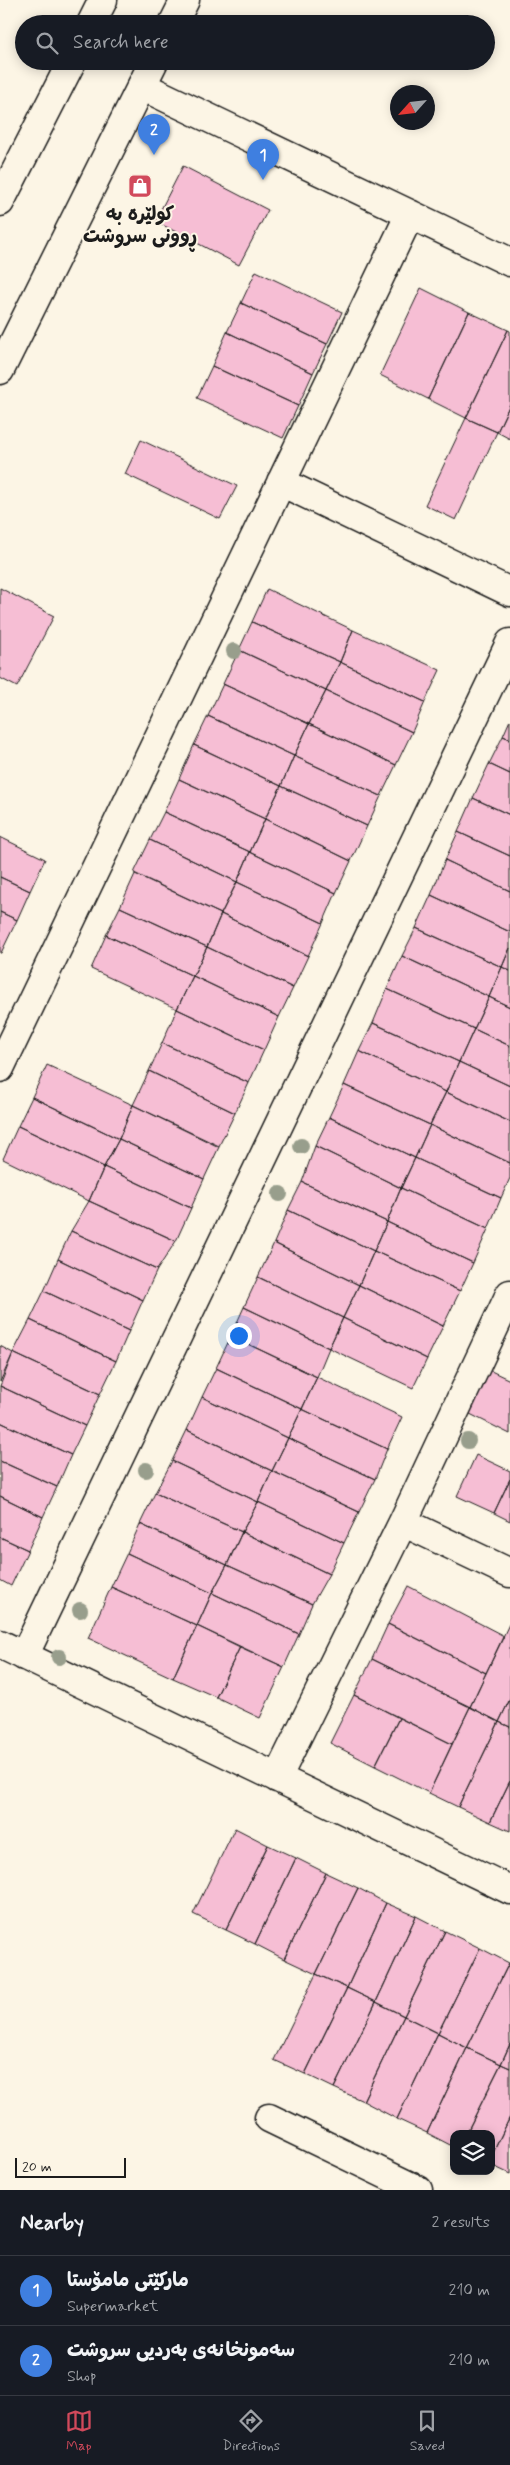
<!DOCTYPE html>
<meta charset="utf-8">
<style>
body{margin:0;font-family:Mynerve,"Playpen Sans Arabic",sans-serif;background:#20242c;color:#f1f3f6}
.controls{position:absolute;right:15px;bottom:15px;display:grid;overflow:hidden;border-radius:10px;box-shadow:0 2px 12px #0003}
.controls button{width:45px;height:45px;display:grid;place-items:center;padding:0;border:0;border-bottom:1px solid #363941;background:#171b24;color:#f1f3f6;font:25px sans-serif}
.compass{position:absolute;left:390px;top:85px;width:45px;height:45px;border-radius:50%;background:#171b24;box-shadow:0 2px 12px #0003;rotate:243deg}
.scale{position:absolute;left:15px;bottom:12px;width:111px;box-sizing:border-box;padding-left:5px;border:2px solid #1c1c1c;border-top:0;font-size:14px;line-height:18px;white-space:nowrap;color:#1c1c1c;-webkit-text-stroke:4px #fcf5e5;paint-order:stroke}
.you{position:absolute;left:238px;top:1335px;width:18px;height:18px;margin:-12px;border:4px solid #fff;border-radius:50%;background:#1a73e8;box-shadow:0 0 0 8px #1a73e833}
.badge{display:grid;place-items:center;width:32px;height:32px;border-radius:50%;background:#d1495b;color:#fff;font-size:16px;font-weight:700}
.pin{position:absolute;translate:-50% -41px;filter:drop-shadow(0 1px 2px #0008)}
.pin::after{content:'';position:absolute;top:26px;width:18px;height:15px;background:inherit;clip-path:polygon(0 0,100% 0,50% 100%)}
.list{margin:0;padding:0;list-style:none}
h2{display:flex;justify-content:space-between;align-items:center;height:65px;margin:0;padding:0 20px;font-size:21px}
h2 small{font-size:16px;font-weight:400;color:#9ea1a6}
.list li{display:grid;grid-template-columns:32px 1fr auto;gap:15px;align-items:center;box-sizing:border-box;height:70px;padding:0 20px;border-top:1px solid #363941}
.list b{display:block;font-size:19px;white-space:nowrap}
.list p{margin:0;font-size:16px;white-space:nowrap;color:#9ea1a6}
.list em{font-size:16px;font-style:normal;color:#9ea1a6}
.icon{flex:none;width:28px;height:28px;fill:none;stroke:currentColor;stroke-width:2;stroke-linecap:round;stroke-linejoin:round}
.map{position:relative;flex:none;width:510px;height:2190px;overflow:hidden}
.search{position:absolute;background:#171b24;box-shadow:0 2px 12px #0003;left:15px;right:15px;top:15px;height:55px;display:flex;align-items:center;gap:12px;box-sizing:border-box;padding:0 18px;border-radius:28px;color:#9ea1a6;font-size:19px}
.sheet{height:205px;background:#171b24}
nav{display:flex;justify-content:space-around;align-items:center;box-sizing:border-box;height:70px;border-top:1px solid #363941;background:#171b24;font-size:14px;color:#9ea1a6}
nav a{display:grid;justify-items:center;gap:2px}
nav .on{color:#d1495b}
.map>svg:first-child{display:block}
.building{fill:#f6bed4;stroke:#1c1c1c}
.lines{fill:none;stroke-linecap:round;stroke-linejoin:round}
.minor-casing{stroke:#1c1c1c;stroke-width:31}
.secondary-casing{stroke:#1c1c1c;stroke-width:31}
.minor{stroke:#fcf5e5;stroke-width:28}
.secondary{stroke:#fcf5e5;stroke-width:28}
.tree{fill:#989e8c}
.labels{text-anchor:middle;stroke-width:4;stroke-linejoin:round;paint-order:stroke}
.poi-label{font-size:19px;font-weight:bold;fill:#1c1c1c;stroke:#fcf5e5}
</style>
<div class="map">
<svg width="510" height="2190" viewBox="0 0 510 2190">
<rect width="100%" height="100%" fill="#fcf5e5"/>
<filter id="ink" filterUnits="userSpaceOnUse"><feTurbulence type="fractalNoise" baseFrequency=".02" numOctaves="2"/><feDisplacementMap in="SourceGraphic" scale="10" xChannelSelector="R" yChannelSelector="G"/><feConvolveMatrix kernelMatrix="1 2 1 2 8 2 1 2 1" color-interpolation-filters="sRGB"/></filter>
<g filter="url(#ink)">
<path class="building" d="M183,166L268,210L239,265L155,221Z
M256,271L342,312L327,344L241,303Z
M421,288L469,312L428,399L380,375Z
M241,303L327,344L313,373L227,332Z
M469,312L508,330L466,418L428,399Z
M508,330L510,331V404L497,432L466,418Z
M227,332L313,373L298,406L212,366Z
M212,366L298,406L283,438L197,398Z
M510,404V439L497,432Z
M466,418L497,432L456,520L425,505Z
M141,440L237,486L220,519L125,474Z
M0,588L54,616L17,687L0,678Z
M267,589L353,630L340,662L252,622Z
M252,622L340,662L326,691L239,650Z
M353,630L440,670L425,702L340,662Z
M239,650L326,691L309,724L223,684Z
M340,662L425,702L412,732L326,691Z
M223,684L309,724L294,756L208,716Z
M326,691L412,732L396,765L309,724Z
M208,716L294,756L281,786L194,745Z
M510,720V739L503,736Z
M309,724L396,765L381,796L294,756Z
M503,736L510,739V774L489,764Z
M194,745L281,786L265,819L179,779Z
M294,756L381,796L367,826L281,786Z
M489,764L510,774V815L473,798Z
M179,779L265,819L250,852L164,812Z
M281,786L367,826L351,861L265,819Z
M473,798L510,815V856L458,832Z
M164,812L250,852L237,882L150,840Z
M265,819L351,861L336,893L250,852Z
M458,832L510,856V891L445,860Z
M0,837L45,859L30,891L0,877Z
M150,840L237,882L221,914L134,873Z
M250,852L336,893L323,923L237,882Z
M445,860L510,891V932L431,895Z
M135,874L221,914L207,947L120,907Z
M0,877L30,891L17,920L0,912Z
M237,882L323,923L308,956L221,914Z
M431,895L510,932V948L502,967L416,928Z
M120,907L207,947L193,976L106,935Z
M0,912L17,920L1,953H0Z
M221,914L308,956L293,988L207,947Z
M416,928L502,967L489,997L402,956Z
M106,935L193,976L177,1009L91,969Z
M207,947L293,988L279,1017L193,976Z
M510,948V971L502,967Z
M402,956L489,997L474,1029L387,989Z
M502,967L510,971V1007L489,997Z
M193,976L279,1017L264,1050L177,1009Z
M387,989L474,1029L459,1062L373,1023Z
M489,997L510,1007V1046L474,1029Z
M177,1009L264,1050L249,1083L162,1043Z
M373,1023L459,1062L446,1092L359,1051Z
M474,1029L510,1046V1086L459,1062Z
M162,1043L249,1083L235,1113L149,1071Z
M359,1051L446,1092L430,1125L344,1085Z
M459,1062L510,1086V1122L446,1092Z
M47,1065L133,1105L119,1139L32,1097Z
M149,1071L235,1113L219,1146L133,1105Z
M344,1085L430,1125L415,1158L329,1117Z
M446,1092L510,1122V1163L430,1125Z
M32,1097L119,1139L104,1167L18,1126Z
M133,1105L219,1147L204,1179L119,1139Z
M329,1117L415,1158L401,1188L315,1146Z
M430,1125L510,1163V1178L501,1198L415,1158Z
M18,1126L104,1167L89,1201L3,1159Z
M119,1139L204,1179L191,1208L104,1167Z
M315,1146L401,1188L387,1222L302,1182Z
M415,1158L501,1198L488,1229L401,1188Z
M104,1167L191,1208L176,1241L89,1201Z
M302,1182L387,1222L374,1251L288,1210Z
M401,1188L488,1229L473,1263L387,1222Z
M89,1201L176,1241L157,1270L71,1231Z
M288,1210L374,1251L359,1285L274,1243Z
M387,1222L473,1263L460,1291L374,1251Z
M71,1231L157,1270L143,1300L58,1259Z
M274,1243L359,1285L343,1318L258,1277Z
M374,1251L460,1291L443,1326L359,1285Z
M58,1259L143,1300L129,1331L44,1291Z
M258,1277L343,1318L329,1348L244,1307Z
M359,1285L443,1326L427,1359L343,1318Z
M44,1291L129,1331L116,1361L30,1320Z
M244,1307L329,1348L317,1377L231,1336Z
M343,1318L427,1359L413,1388L329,1348Z
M30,1320L116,1361L100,1394L13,1353Z
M231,1336L317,1377L302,1409L216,1368Z
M0,1346L13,1353L0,1382Z
M13,1353L100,1394L85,1426L0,1386Z
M216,1368L302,1409L288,1438L202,1397Z
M489,1370L510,1380V1434L468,1413Z
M317,1377L402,1417L387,1449L302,1409Z
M0,1386L85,1426L71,1455L0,1422Z
M202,1397L288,1438L272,1471L187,1430Z
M302,1409L387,1449L375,1479L288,1438Z
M0,1422L71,1455L57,1487L0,1461Z
M187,1430L272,1471L258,1502L172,1461Z
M288,1438L375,1479L359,1512L272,1471Z
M476,1455L510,1471V1479L494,1513L457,1496Z
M0,1461L57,1487L43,1517L0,1496Z
M172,1461L258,1502L242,1532L155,1493Z
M272,1471L359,1512L344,1543L258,1502Z
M510,1479V1521L494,1513Z
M155,1493L242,1532L227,1565L140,1524Z
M0,1496L43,1517L28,1550L0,1537Z
M258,1502L344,1543L329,1574L242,1532Z
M140,1524L227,1565L212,1593L127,1553Z
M242,1532L329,1574L312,1604L227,1565Z
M0,1537L28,1550L11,1586L0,1580Z
M127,1553L212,1593L197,1626L111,1587Z
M227,1565L312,1604L299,1634L212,1593Z
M408,1586L504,1636L486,1673L388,1624Z
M111,1587L197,1626L173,1678L88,1638Z
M212,1593L299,1634L284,1667L197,1626Z
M510,1622V1699L499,1722L470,1707Z
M388,1624L486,1673L470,1707L372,1659Z
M197,1626L240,1647L216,1697L173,1678Z
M240,1647L284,1667L260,1718L216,1697Z
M372,1659L470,1707L452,1744L354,1695Z
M354,1695L399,1718L375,1766L330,1743Z
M510,1699V1727L499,1722Z
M470,1707L499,1722L458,1807L429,1793Z
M399,1718L452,1744L429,1793L375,1766Z
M499,1722L510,1727V1781L490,1822L458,1807Z
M510,1781V1831L490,1822Z
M235,1828L268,1845L226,1930L193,1914Z
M268,1845L296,1858L255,1944L226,1930Z
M296,1858L326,1873L284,1959L255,1944Z
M326,1873L358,1888L316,1974L284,1959Z
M358,1888L386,1903L347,1988L316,1974Z
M386,1903L416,1916L376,2002L347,1988Z
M416,1916L445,1931L404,2016L376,2002Z
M445,1931L480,1948L438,2033L404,2016Z
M480,1948L509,1963L467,2048L438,2033Z
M509,1963L510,2044L501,2064L467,2048Z
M316,1974L347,1988L305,2074L274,2060Z
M347,1988L376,2002L334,2088L305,2074Z
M376,2002L404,2016L363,2101L334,2088Z
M404,2016L438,2033L397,2119L363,2101Z
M438,2033L467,2048L427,2133L397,2119Z
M510,2044V2068L501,2064Z
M467,2048L501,2064L466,2134H454V2147L427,2133Z
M501,2064L510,2068V2117L491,2157V2134H466Z
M510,2117V2174L491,2165V2157Z"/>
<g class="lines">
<g class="minor-casing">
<path id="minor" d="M142,86L510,262
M281,482L510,592
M0,1068L410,214
M403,1522L510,1573
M0,1644L510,1890
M24,1656L510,643
M277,1778L403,1522L510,1294
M269,2118L418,2190"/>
</g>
<g class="secondary-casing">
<path id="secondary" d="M91,24L103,0
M173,24L185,0
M0,202L72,61
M0,370L154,61"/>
</g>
<use href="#minor" class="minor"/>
<use href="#secondary" class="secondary"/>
</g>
<g class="tree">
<circle cx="234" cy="651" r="8"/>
<circle cx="301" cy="1146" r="8"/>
<circle cx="280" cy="1194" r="8"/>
<circle cx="468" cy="1441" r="8"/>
<circle cx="146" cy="1470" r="8"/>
<circle cx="80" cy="1610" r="8"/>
<circle cx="59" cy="1657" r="8"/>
</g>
</g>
<defs>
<g id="shop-square" transform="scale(1.25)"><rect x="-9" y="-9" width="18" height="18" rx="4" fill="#d1495b" stroke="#fcf5e5"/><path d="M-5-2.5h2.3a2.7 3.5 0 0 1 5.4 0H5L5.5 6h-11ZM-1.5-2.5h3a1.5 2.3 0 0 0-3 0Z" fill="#fff"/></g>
</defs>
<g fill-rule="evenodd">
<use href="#shop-square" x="140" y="186"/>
</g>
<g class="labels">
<g class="poi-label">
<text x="140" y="220">کولێرە بە<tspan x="140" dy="22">ڕوونی سروشت</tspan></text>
</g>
</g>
</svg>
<div class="controls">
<button><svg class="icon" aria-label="layers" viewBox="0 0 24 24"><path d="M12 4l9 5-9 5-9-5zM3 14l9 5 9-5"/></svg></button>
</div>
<svg class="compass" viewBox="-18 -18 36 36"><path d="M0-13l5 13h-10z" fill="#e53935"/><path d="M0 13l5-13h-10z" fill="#9ea1a6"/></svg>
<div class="scale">20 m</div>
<div class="you"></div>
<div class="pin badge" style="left:263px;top:180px;background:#3f7fe0">1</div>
<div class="pin badge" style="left:154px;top:155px;background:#3f7fe0">2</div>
<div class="search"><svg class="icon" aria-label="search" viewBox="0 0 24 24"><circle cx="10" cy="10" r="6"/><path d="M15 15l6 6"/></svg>Search here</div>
</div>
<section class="sheet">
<h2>Nearby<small>2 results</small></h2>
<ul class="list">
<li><span class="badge" style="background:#3f7fe0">1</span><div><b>مارکێتی مامۆستا</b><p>Supermarket</p></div><em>210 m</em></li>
<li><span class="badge" style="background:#3f7fe0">2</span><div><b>سەمونخانەی بەردیی سروشت</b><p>Shop</p></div><em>210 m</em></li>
</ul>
</section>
<nav>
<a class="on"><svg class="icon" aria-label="map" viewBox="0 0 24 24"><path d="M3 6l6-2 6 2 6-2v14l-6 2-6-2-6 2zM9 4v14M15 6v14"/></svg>Map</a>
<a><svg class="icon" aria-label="directions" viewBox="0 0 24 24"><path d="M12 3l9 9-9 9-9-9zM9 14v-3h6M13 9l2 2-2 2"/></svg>Directions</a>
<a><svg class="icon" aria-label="saved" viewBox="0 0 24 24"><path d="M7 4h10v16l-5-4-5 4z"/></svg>Saved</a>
</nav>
